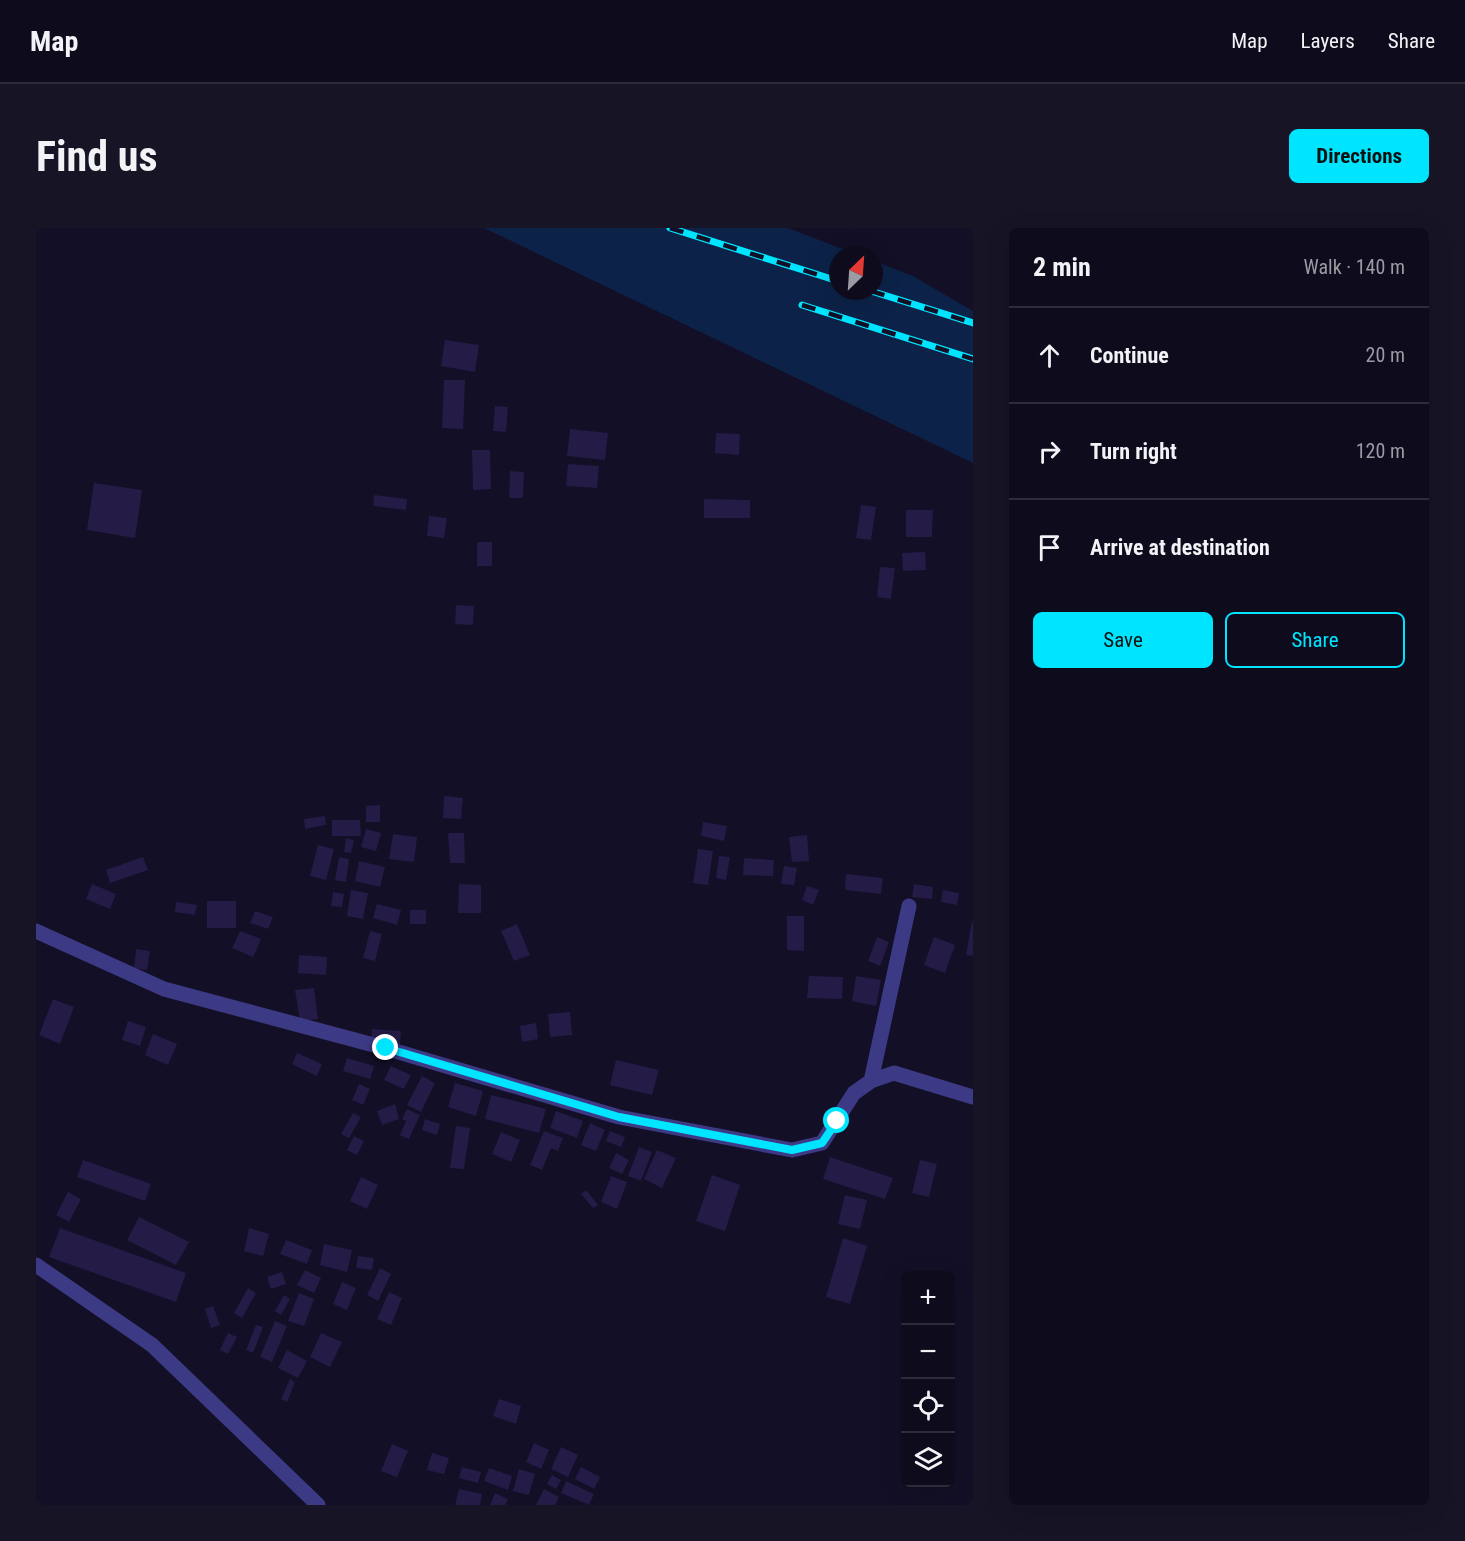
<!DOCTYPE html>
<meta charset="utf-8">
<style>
body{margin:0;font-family:"Roboto Condensed",sans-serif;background:#171425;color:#f1f3f6}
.controls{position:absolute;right:18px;bottom:18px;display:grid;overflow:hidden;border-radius:9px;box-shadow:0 6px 24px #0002}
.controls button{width:54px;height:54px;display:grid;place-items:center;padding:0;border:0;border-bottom:2px solid #2e2b3b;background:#0e0b1c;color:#f1f3f6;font:30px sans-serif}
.compass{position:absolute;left:793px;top:18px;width:54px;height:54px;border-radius:50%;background:#0e0b1c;box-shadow:0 6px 24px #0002;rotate:25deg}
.stop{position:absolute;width:18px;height:18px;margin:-14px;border:4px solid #00e5ff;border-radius:50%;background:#fff}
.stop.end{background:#00e5ff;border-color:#fff;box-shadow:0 2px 6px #0008}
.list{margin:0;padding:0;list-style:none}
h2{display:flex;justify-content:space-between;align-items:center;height:78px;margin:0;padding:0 24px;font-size:26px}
h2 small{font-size:20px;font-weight:400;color:#9b9ba3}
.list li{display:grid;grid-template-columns:39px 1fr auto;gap:18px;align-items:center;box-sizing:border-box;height:96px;padding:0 24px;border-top:2px solid #2e2b3b}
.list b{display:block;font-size:22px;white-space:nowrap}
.list em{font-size:20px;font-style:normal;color:#9b9ba3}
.actions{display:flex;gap:12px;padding:18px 24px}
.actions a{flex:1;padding:14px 0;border:2px solid #00e5ff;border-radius:9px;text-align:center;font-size:21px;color:#00e5ff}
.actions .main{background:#00e5ff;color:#111}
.icon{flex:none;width:33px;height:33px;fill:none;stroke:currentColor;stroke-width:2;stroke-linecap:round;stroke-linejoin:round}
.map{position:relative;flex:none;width:937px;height:1277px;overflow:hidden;border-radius:9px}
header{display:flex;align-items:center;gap:36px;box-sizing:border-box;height:84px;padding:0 30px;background:#0e0b1c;border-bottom:2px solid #2e2b3b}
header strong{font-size:28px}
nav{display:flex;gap:33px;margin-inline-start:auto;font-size:21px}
.intro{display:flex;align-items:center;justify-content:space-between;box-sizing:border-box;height:144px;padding:0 36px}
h1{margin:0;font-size:42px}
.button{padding:15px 27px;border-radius:9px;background:#00e5ff;color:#111;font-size:21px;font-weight:700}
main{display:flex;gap:36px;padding:0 36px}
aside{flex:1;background:#0e0b1c;border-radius:9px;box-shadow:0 6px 24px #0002}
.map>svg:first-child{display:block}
.water{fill:#0c2248}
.building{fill:#241b47}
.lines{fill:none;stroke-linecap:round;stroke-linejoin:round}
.minor{stroke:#3d3a85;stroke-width:15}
.rail-casing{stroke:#00e5ff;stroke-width:7}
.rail{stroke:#130f26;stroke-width:4.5;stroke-dasharray:14;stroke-linecap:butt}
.route{stroke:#00e5ff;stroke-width:8}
</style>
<header>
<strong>Map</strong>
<nav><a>Map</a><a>Layers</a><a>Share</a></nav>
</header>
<div class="intro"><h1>Find us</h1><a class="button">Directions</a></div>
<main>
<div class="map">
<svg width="937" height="1277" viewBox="0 0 937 1277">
<rect width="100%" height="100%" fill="#130f26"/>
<path class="water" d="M448,0H752L822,27H802V63H838V33L877,48L937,83V235Z"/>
<path class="building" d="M409,112L443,117L439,144L405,138Z
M408,152H429L427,201L406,200Z
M459,178L472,179L470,204L457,203Z
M534,201L572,205L569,232L531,228Z
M680,205L704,206L703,227L679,225Z
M436,222H454L455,261L437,262Z
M532,236L563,238L561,260L530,258Z
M474,243L488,244L487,270H473Z
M58,255L106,262L99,310L51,302Z
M338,267L371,271L370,282L337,278Z
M668,271L714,272V290H668Z
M825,277L840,279L835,312L820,310Z
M870,282H897L896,309H870Z
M393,288L411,290L408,310L391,308Z
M441,314H456V338H441Z
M889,324L890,342L867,343L866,325Z
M844,339L859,340L855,371L841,369Z
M420,377L438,378L437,397L419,396Z
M408,568L427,570L425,591L407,590Z
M344,577V594H330V578Z
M289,588L290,597L269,601L268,591Z
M296,592H324L325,608H296Z
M667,594L691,598L688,613L665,608Z
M330,601L345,605L340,623L325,619Z
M412,605H428L429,635H414Z
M357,606L381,609L378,634L353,631Z
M771,607L773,633L756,634L753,609Z
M310,610L318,612L315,625L308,624Z
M282,617L298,621L290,652L274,648Z
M662,621L677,623L672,657L657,655Z
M683,628L694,629L690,652L680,650Z
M107,629L112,642L74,655L70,642Z
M303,629L313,631L310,654L299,652Z
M708,630L738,632L737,648L707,647Z
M323,633L349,639L344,659L319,653Z
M748,638L761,640L758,657L745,656Z
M810,646L847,650L845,666L809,662Z
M56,656L80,666L74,681L50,671Z
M423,656L445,657V685H422Z
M878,656L897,659L896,671L876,669Z
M771,658L783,662L777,677L766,672Z
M315,662L332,665L327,691L311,688Z
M907,662L923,665L921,677L905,674Z
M297,664L308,666L306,679L295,678Z
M171,673H200V700H171Z
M140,674L161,677L159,687L139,684Z
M341,676L365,682L361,697L337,690Z
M374,682H390V696H374Z
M219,683L237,689L232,701L214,695Z
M751,688H768V723L751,722Z
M936,693L937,694V728L930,727Z
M481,696L494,727L478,733L465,703Z
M204,703L225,711L217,729L196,720Z
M334,703L346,706L339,733L327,730Z
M841,709L853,714L844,738L832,733Z
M898,709L919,717L909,745L888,737Z
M100,721L114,723L111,742L98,740Z
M263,727L291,729L290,747L262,745Z
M773,748L807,749L806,771L771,770Z
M820,748L845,752L840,778L816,773Z
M278,760L282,791L264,793L259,762Z
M17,771L38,779L24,816L3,807Z
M534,784L536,807L514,809L512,786Z
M92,793L110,799L104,818L86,812Z
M500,795L502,811L486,814L484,798Z
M336,801L365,803L364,818L335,815Z
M117,806L141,816L132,837L109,827Z
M261,825L286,836L281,848L256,836Z
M311,830L338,838L334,851L307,843Z
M580,832L623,842L616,867L574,857Z
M355,838L375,847L368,861L348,852Z
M386,848L399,855L385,884L371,877Z
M419,855L447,863L440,888L412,879Z
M323,856L334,861L327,877L316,872Z
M455,867L510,881L503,905L449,891Z
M359,876L363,891L346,897L341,883Z
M371,881L384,887L373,911L364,907L370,893L366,891Z
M520,883L547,893L541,910L514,900Z
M317,885L325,889L313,910L305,906Z
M389,891L404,896L401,907L386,902Z
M554,895L569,902L560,923L545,917Z
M420,898L434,900L428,941L414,940Z
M508,903L527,910L522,923L515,920L506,942L494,937Z
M574,903L589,909L585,919L570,913Z
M465,904L484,912L475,934L456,926Z
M318,908L328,913L321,927L311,922Z
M603,919L616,924L605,953L592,948Z
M621,922L640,930L626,960L608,951Z
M580,925L593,932L586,946L573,940Z
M794,929L857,950L849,971L787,951Z
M47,932L115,956L109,973L41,949Z
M884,932L901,936L893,969L876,965Z
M676,947L704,957L689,1003L660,993Z
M575,948L591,954L581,981L565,974Z
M325,949L342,957L331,981L314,973Z
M550,962L562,977L557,980L545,966Z
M32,964L45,971L33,994L20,987Z
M809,967L831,972L824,1001L802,996Z
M103,989L153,1014L140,1037L91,1012Z
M24,1000L150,1045L140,1074L13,1029Z
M213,1000L233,1006L227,1028L208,1023Z
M807,1010L831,1018L814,1076L790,1069Z
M250,1012L276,1022L271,1036L244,1026Z
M288,1016L316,1022L311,1044L284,1037Z
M322,1028L338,1030L336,1042L320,1040Z
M344,1040L355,1046L342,1073L331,1067Z
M269,1042L285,1050L278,1065L261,1057Z
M246,1044L250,1056L235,1061L231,1049Z
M306,1054L320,1060L311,1082L297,1076Z
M212,1060L220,1065L206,1090L198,1085Z
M353,1064L366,1070L355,1097L341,1091Z
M263,1065L278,1071L268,1098L252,1093Z
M248,1067L254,1071L245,1087L239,1083Z
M177,1078L184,1097L175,1100L169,1081Z
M239,1093L251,1098L236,1134L224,1129Z
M220,1097L227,1099L217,1125L210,1122Z
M192,1105L201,1109L192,1126L184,1122Z
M285,1105L306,1114L294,1139L274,1129Z
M251,1122L271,1133L262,1150L242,1140Z
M254,1151L259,1154L251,1174L245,1171Z
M463,1171L485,1178L480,1196L457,1188Z
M498,1215L513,1222L505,1241L490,1234Z
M356,1216L372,1223L361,1249L345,1243Z
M525,1219L542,1227L532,1249L515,1241Z
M396,1225L413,1230L408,1246L391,1242Z
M426,1239L445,1244L442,1255L423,1250Z
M545,1239L564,1249L558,1261L539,1251Z
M453,1240L476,1248L472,1262L448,1253Z
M483,1241L499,1246L493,1267L477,1263Z
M516,1247L525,1252L520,1261L511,1256Z
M530,1253L558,1266L553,1277L525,1265Z
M423,1261L446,1266L444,1277H419Z
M508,1261L523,1269L519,1277H500Z
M459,1265L472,1271L469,1277H454Z"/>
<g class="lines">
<path class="minor" d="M0,703L128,761L349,820L583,889L756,922L786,915L818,865L835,853L858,845L937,869
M835,853L873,678
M0,1037L116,1117L282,1277"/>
<g class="rail-casing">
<path id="rail" d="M634,0L802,53
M835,63L937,95
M766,77L937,131"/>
</g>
<use href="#rail" class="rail"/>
</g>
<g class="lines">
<path class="route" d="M350,820L583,889L756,922L786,915L801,893"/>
</g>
</svg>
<div class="controls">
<button>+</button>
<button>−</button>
<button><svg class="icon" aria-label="locate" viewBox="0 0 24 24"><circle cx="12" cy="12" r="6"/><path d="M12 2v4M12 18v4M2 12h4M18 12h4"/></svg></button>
<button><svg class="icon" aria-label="layers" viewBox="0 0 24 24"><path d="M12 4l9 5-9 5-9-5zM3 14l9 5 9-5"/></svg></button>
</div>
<svg class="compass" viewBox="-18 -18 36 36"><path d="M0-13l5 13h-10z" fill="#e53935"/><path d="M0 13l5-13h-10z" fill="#9b9ba3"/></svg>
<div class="stop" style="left:801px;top:893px"></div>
<div class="stop end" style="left:350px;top:820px"></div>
</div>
<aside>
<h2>2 min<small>Walk · 140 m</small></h2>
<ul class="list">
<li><svg class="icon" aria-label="ahead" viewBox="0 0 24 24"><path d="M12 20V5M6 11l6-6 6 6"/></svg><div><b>Continue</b></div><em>20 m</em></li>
<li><svg class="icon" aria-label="right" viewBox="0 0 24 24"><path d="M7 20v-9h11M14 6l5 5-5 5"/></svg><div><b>Turn right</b></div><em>120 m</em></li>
<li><svg class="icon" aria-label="arrive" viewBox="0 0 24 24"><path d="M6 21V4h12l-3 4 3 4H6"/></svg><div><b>Arrive at destination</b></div></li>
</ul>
<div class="actions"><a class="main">Save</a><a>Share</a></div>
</aside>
</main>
